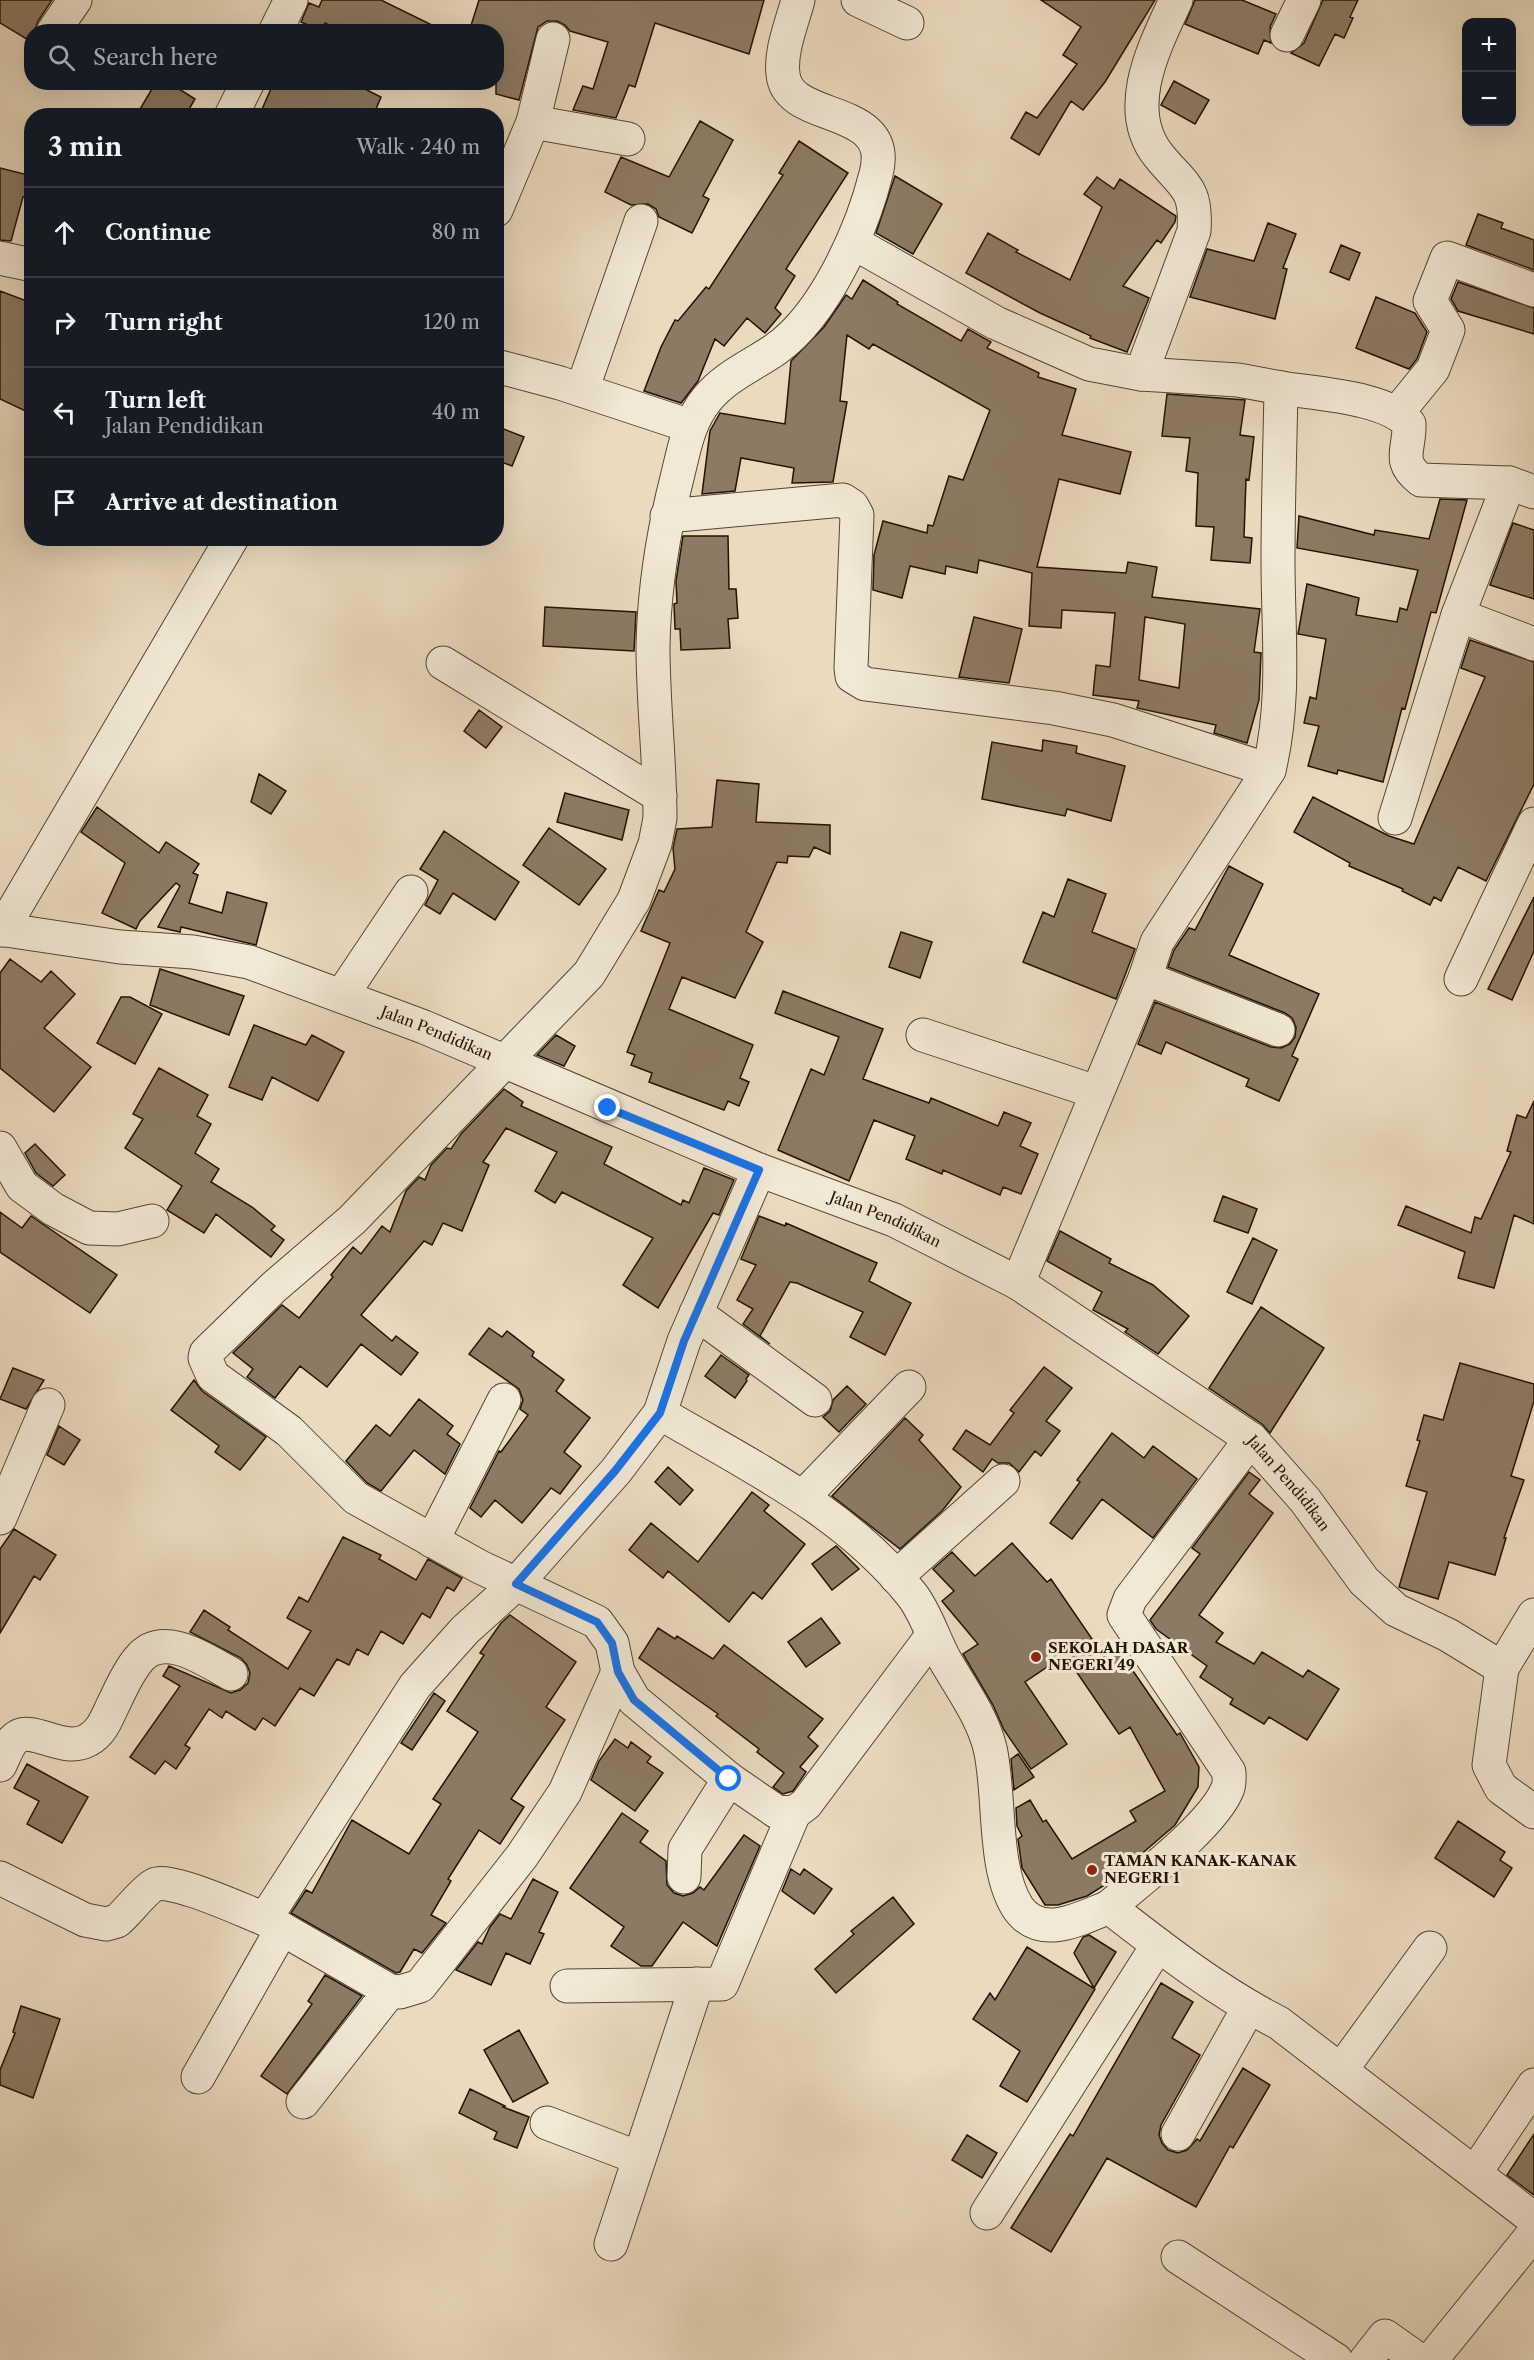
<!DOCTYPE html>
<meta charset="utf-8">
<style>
body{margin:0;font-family:"Libre Caslon Text",serif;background:#20242c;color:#f1f3f6}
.controls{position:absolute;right:18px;top:18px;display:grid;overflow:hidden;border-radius:12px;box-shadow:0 6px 24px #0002}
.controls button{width:54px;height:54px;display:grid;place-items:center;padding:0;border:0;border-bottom:2px solid #363941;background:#171b24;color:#f1f3f6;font:30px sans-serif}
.stop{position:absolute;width:18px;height:18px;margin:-14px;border:4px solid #1a73e8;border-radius:50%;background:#fff}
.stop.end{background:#1a73e8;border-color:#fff;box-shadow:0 2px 6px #0008}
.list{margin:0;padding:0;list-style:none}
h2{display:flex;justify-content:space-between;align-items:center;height:78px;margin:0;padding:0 24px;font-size:26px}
h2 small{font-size:20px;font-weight:400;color:#9ea1a6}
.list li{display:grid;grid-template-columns:39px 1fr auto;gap:18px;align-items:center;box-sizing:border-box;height:90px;padding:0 24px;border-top:2px solid #363941}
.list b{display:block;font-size:22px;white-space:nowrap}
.list p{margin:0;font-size:20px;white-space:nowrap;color:#9ea1a6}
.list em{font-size:20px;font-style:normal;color:#9ea1a6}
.icon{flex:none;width:33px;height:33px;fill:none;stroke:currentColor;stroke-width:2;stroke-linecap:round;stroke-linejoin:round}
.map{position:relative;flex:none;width:1534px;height:2360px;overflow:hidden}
.search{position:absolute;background:#171b24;box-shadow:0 6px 24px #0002;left:24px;top:24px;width:480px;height:66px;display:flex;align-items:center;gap:15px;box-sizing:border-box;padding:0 21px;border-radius:24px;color:#9ea1a6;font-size:22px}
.panel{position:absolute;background:#171b24;box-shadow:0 6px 24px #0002;left:24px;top:108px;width:480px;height:438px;border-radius:24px}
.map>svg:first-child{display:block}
.building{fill:#8b7b64;stroke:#251301;stroke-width:1.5;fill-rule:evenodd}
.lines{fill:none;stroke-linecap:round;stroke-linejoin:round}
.minor-casing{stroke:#564530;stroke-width:35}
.minor{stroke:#f1e8d5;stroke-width:33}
.route{stroke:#1a73e8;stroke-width:8}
.poi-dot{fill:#8f2418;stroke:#f1e8d5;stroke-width:2}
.labels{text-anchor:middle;stroke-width:6;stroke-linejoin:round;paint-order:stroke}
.street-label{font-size:15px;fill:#251301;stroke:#f1e8d5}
.poi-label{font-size:15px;font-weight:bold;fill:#251301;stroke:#f1e8d5;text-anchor:start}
</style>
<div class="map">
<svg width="1534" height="2360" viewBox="0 0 1534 2360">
<rect width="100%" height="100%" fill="#eadbbf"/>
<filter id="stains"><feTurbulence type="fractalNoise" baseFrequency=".00333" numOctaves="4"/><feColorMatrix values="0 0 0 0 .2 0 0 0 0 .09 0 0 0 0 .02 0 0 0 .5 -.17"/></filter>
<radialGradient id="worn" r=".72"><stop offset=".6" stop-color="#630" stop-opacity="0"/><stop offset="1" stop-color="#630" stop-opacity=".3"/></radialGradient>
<path class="building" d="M0,0H52L38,21L34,32H32L30,41L0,23Z
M322,0H381L446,32H345L325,23L322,31L301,22L309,3L319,7Z
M479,0H764L749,54L655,23L635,87L629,85L616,118L573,110L583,86L593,89L608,42L570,31L565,25L557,21H547L538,27L519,100L496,94V32H469Z
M1041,0H1155L1105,82L1083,110L1071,101L1039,155L1011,138L1026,112L1037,118L1077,64L1063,55L1081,27Z
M1195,0H1242L1276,14L1270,27L1271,43L1264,40L1258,54L1185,24Z
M1323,0H1358L1350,17L1353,18L1344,38L1335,34L1319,66L1291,53L1304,43Z
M1174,81L1209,100L1195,124L1161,105Z
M156,82H168L195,99L185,116H136Z
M274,82H351L381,97L373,116H259Z
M700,121L733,140L703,196L709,199L692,233L659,217L656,209L648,204L631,205L605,192L621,157L669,177Z
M799,141L848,173L786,269L795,276L775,308L781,314L765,333L747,318L724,346L715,339L698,381L681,403L644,391L661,347L675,320L678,321L706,287L709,289L783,175L779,173Z
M0,168L32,176V199L23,197L11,241L0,240Z
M895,176L942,204L913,254L876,233Z
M1097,177L1114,189L1120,179L1176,216L1175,222L1161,243L1157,240L1123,286L1149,298L1127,352L1090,338L1091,336L1040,313L966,273L988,233L1018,250L1016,252L1070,280L1102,207L1084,194Z
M1478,214L1503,223L1501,228L1534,240V270L1466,245Z
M1268,223L1296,234L1283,268L1287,269L1275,319L1190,297L1207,249L1254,261Z
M1341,245L1360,253L1349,280L1330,272Z
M863,280L898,302L897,304L961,341L968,329L991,342L987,348L1039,373L1038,377L1076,389L1062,435L1131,452L1120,494L1059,479L1037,567L1126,573L1128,562L1157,567L1152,597L1260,609L1254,652L1261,653L1259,700L1247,743L1214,733L1216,725L1137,708L1139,701L1093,695L1096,665L1110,667L1115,613L1062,610L1061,628L1029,626L1032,573L979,560L977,573L946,566L945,574L910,566L902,598L873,590L874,555L883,521L927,533L928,525L933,526L949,476L963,480L990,410L873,344L869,349L847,335L840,401L847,402L833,482L792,483L794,468L741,458L735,491L702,494L710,431L720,413L785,424L791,361L824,327L846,295L852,299ZM1145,617L1185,624L1179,688L1139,680Z
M1458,282L1534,308V334L1458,311L1451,299Z
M0,291L32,303V414L0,399Z
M1376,297L1415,313L1427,332L1417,359L1409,369L1356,348Z
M1167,394L1245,400L1240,435L1254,437L1249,480L1246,479L1244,537L1252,538L1250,563L1211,560L1214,527L1196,526L1198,473L1186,471L1190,438L1162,436Z
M496,426L524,437L512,466L496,460Z
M1440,499L1467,500L1436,613L1431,612L1405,709L1402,708L1383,782L1338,770L1337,774L1308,766L1319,726L1304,723L1310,697L1316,699L1326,639L1298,634L1307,584L1359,598L1356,615L1397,622L1400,608L1407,610L1418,570L1297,548L1299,516L1374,535L1375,530L1429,539Z
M1513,523L1534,530V599L1490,585Z
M683,536H728L729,589H736L738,618L728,619L730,648L681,650L680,629H675L674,604L677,603L676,581Z
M545,607L636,612L634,651L543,646Z
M974,617L1022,629L1009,683L959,677Z
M1470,640L1534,662V784L1486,881L1458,867L1441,901L1434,897L1430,905L1402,891L1403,889L1349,866L1350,863L1294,832L1313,797L1389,836L1414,844L1485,677L1461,668Z
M479,710L502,727L486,748L464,731Z
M1043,740L1077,746L1076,753L1125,766L1111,821L1067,809L1065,816L982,799L992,742L1042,751Z
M259,774L286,791L271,814L251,802Z
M717,780L759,784L756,822L830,825V854L814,847L809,857L788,856L787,863L777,862L746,932L763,942L735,998L682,977L669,1009L753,1045L740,1078L749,1082L739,1106L728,1101L724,1110L649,1082L652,1073L631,1065L635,1055L627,1052L670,943L641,931L659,890L664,892L675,869L673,848L677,829L712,827Z
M565,793L629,810L622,840L557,822Z
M97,807L159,853L166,842L199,864L193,873L198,875L189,903L222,913L227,892L267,903L256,945L181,927L180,932L158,927L180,886L176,883L140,921L136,929L102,913L125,863L81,832Z
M549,828L606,869L579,905L523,865Z
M444,831L519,882L495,920L453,893L440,914L425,905L438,880L420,869Z
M1229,866L1263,884L1229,955L1319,994L1292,1056L1298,1059L1279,1101L1246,1086L1249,1079L1166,1042L1161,1054L1138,1044L1155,1002L1271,1047L1281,1048L1290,1044L1295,1037L1296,1027L1292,1018L1285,1013L1168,967L1174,950L1189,928L1195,930Z
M1068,879L1106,894L1092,932L1135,949L1116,999L1023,962L1043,912L1054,917Z
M1534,897V951L1512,1000L1488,989Z
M901,932L932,942L920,978L889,967Z
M10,959L41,982L51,971L75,994L44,1028L91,1067L54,1112L0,1068V973Z
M160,969L244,996L229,1035L150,1005Z
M783,991L883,1029L863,1079L929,1103L931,1098L998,1126L1004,1112L1031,1123L1020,1146L1038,1154L1021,1194L1003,1187L1000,1195L943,1170L942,1174L906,1159L915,1136L874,1120L849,1181L778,1150L811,1069L824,1075L839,1037L775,1013Z
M121,997H130L162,1014L135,1064L97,1043Z
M254,1025L306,1045L312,1035L344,1052L318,1101L272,1077L262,1100L229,1087Z
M556,1035L575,1046L564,1066L537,1055Z
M159,1068L208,1095L197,1116L211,1124L195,1153L219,1169L211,1182L252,1207L275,1226L271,1230L284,1240L271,1257L216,1214L204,1233L167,1210L182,1186L125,1148L143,1119L133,1114Z
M504,1089L523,1102L521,1106L612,1147L604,1164L681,1205L683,1200L689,1203L704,1168L734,1180L719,1215L713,1213L658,1308L623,1285L653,1238L562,1192L555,1203L535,1191L557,1152L506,1128L483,1162L489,1165L462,1231L443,1223L432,1245L424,1241L361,1315L392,1341L396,1336L418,1353L401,1375L361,1344L327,1387L300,1366L275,1398L247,1377L253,1369L233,1353L282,1305L299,1318L333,1277L331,1275L353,1247L361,1254L382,1226L390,1232L406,1191L419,1177L425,1180L431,1165L447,1148L451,1149L461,1134Z
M1534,1101V1224L1514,1215L1494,1288L1458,1278L1465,1252L1398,1225L1406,1206L1471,1233L1475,1217L1481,1219L1511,1152L1507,1151L1517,1115L1526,1118Z
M35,1144L65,1175L53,1186L36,1173L25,1153Z
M1223,1196L1257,1209L1248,1233L1214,1221Z
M0,1212L22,1228L31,1216L117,1275L90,1313L0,1252Z
M759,1216L785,1226L786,1223L877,1263L869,1281L911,1303L885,1355L850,1337L863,1312L797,1283L790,1282L760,1336L770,1344L743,1324L753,1309L737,1300L756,1265L741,1259Z
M1060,1231L1111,1259L1109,1263L1153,1285L1189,1316L1158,1354L1125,1332L1128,1329L1093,1310L1102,1292L1047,1261Z
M1253,1238L1277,1250L1252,1304L1227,1292Z
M1261,1307L1324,1348L1270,1433L1262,1424L1209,1388Z
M489,1328L502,1337L507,1331L534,1352L532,1356L564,1380L556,1391L590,1418L564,1452L581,1466L560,1494L551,1488L522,1523L495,1500L481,1517L470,1508L499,1451L501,1452L528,1415L520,1409L523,1400L519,1389L469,1354Z
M721,1355L749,1375L746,1379L747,1381L735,1398L705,1376Z
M1460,1363L1534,1384V1401L1511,1476L1524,1480L1504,1538H1506L1495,1575L1449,1562L1438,1599L1399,1587L1427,1492L1406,1486L1420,1441L1417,1440L1424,1415L1443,1420Z
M1044,1367L1072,1388L1046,1421L1060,1431L1041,1456L1035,1451L1019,1472L1009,1463H998L992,1459L983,1472L953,1449L966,1430L990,1445L1014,1413L1010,1410Z
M13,1368L44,1380L26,1409L0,1399Z
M194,1380L202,1391L266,1437L240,1470L215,1452L219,1446L171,1410Z
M847,1386L866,1404L839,1432L823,1417L830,1411L833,1400Z
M419,1399L453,1426L447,1434L460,1444L445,1474L414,1450L381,1491L367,1483L346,1461L376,1425L390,1436Z
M905,1418L923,1435L919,1440L961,1487L942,1511L900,1549L832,1496Z
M59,1426L80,1440L64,1465L47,1455Z
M1112,1433L1144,1458L1153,1446L1197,1479L1153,1538L1102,1499L1072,1539L1050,1523L1080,1482L1077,1480Z
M668,1467L693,1490L680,1505L655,1482Z
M1249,1472L1260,1480L1249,1494L1273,1513L1199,1615L1223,1633L1216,1642L1254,1664L1262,1652L1303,1677L1308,1670L1339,1689L1307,1740L1269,1717L1264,1724L1230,1704L1233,1699L1200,1677L1207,1666L1156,1629L1150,1620L1200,1554L1192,1548Z
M752,1492L769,1505L764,1511L805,1544L762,1599L753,1592L729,1622L668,1571L663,1578L629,1550L651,1523L698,1562Z
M14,1529L56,1555L40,1580L34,1576L0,1633V1549Z
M343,1537L381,1555L379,1559L416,1580L428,1559L462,1578L454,1591L447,1587L430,1618L422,1613L403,1644L381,1631L368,1655L357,1649L349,1665L337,1659L314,1696L300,1688L275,1726L263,1718L255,1730L226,1711L222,1718L209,1709L185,1745L190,1748L176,1769L165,1761L155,1774L130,1757L180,1686L163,1676L169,1666L231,1693L240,1690L248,1683L250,1673L247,1665L241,1658L190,1632L204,1610L230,1627L228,1630L288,1669L311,1631L287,1618L299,1597L308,1602Z
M1012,1543L1047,1582L1051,1579L1105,1658L1118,1649L1177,1735L1180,1733L1199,1767L1198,1787L1175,1825L1108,1883L1087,1896L1058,1905H1045L1022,1868L1018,1839L1022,1836L1017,1826L1016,1808L1030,1800L1043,1822L1046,1820L1072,1859L1136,1821L1130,1811L1165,1791L1130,1727L1119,1734L1065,1655L1025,1682L1067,1744L1031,1769L1004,1730L993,1705L963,1654L978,1644L942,1601L954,1591L933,1569L952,1552L975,1576Z
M836,1546L859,1569L832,1590L812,1564Z
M510,1615L576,1662L546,1707L565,1720L511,1799L524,1807L500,1844L479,1830L448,1879L451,1881L431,1915L446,1923L422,1953L414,1949L400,1972L396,1973L291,1913L306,1890L312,1893L352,1820L409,1854L441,1804L433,1799L478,1732L447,1711L484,1655L480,1653L501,1623Z
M821,1618L840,1643L806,1667L788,1642Z
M658,1628L675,1639L677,1636L713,1659L724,1645L823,1719L808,1737L818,1746L800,1767L806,1772L793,1791L783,1794L773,1787L784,1773L757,1752L759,1749L716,1716L718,1714L639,1658Z
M434,1693L445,1701L412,1750L401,1743Z
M615,1739L628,1748L631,1742L651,1757L647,1762L663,1773L635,1811L591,1780L599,1761Z
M1018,1754L1034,1777L1014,1790L1011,1759Z
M27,1764L88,1797L62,1843L27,1824L39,1801L14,1788Z
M622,1813L648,1831L640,1842L666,1861L667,1885L674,1893L683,1896L693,1893L700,1887L704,1890L744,1835L760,1846L717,1946L683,1922L652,1966H641L611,1946L624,1927L570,1888Z
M1458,1821L1505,1852L1500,1860L1512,1868L1494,1897L1435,1858Z
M791,1869L800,1875L804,1869L832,1889L814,1914L782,1891Z
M533,1879L558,1892L539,1932L544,1934L530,1964L506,1953L491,1985L456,1970L478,1942L482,1944L490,1927L500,1914L511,1919Z
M893,1897L914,1924L836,1993L815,1969L854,1934L851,1931Z
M1089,1935L1116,1952L1094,1988L1074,1953L1083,1937Z
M1027,1947L1095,1989L1027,2102L1000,2086L1020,2051L973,2019L990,1993L995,2000Z
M325,1975L362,1996L287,2094L261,2076L312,2004L308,2001Z
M1161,1983L1193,2002L1172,2038L1200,2055L1161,2125L1159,2135L1162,2143L1168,2150L1178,2153L1187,2150L1197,2139L1200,2141L1243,2068L1270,2085L1233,2148L1230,2146L1196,2207L1107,2158L1051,2252L1011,2228L1070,2134L1073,2136Z
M21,2006L60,2019L33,2098L0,2085V2070L15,2033L13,2032Z
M519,2030L548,2083L513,2102L484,2050Z
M470,2089L505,2106L503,2107L529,2117L517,2148L494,2139L497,2132L459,2113Z
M1534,2134V2195L1507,2175Z
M967,2135L997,2153L982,2178L952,2160Z"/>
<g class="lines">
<g class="minor-casing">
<g id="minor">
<path d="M798,0C792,23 780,51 783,74C787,125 895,102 876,174C862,230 825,314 776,349C753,365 726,376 707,399C688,422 684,450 677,478C663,533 654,589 653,647C653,704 660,761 660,818L655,844L634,900L589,974L352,1220L274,1287L206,1353L205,1358L213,1376L289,1431L356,1498L480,1567L597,1622L612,1643L618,1672L634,1700L729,1779L777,1812L794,1813L806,1804L932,1636"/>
<path d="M858,0L907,23"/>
<path d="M53,32L75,0"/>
<path d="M275,32L291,0"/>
<path d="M1287,35L1304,0"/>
<path d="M231,116L248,82"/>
<path d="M533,122L628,139"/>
<path d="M496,210L533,122L553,39"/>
<path d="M854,243L996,323L1089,364L1141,374L1238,380L1281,388C1280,446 1278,503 1278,561C1278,632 1286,700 1269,770L1157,942L1145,978L1018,1283"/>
<path d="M0,258L32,265"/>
<path d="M496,366L560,383L690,426"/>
<path d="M1141,374L1194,231C1197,187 1184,187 1159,156C1121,109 1155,46 1176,0"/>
<path d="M1281,388C1316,394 1387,397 1409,424C1410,450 1396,461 1421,480L1509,483L1534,492"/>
<path d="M582,390L641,221"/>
<path d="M1398,412L1433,369L1448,330L1430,301L1447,258L1534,290"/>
<path d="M1509,483L1458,615L1534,644"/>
<path d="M667,516L843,500L852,506L857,515L851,668L852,676L865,684L1054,708L1113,720L1269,770"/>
<path d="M443,663L660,796"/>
<path d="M1395,818L1458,615"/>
<path id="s1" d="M0,929L120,947L193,952L249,962L424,1027L759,1170L894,1220L1018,1283L1251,1439L1305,1500L1364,1581L1396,1610L1448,1635L1502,1668L1489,1765L1501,1788L1534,1812"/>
<path d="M2,930L232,538"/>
<path d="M1145,978L1278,1030"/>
<path d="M1461,979L1534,824"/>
<path d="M342,995L411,892"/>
<path d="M923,1035L1096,1092"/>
<path d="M0,1148L22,1186L53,1209L89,1228L118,1229L152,1221"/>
<path d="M696,1313L815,1400"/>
<path d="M660,1413C750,1466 846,1512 912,1595C926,1613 934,1640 945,1660C961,1688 982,1716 990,1748C1001,1795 992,1868 1018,1908C1041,1941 1081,1918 1109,1907"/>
<path d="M1251,1439L1130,1599L1124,1615L1229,1772C1229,1778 1230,1785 1227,1790C1212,1826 1140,1880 1109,1907C1163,1949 1218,1992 1279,2023L1534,2219"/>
<path d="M803,1497L909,1387"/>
<path d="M0,1518L48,1405"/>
<path d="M432,1541L504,1400"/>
<path d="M896,1577L1003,1481"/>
<path d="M1502,1668L1534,1615"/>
<path d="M0,1765C4,1757 9,1742 17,1737C34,1726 64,1754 88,1740C101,1733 106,1720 112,1707C120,1691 127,1673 139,1659C163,1629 207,1661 231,1674"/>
<path d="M684,1877L685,1849L729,1779"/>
<path d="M0,1878L85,1920L106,1924L117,1921C128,1912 143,1891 154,1885C170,1876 246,1912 265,1919L415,1686L465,1630L516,1584L616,1471L660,1413L684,1341L759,1170"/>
<path d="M265,1919L390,1991L400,1992L420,1986L522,1856L565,1792L618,1672"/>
<path d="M567,1986L722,1984L794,1813"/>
<path d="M1341,2070L1430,1948"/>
<path d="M198,2077L282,1929"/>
<path d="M303,2102L390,1991"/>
<path d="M547,2123L639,2158"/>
<path d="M1178,2134L1249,2007"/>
<path d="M1475,2173L1534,2085"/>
<path d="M987,2213L1158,1945"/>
<path d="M611,2244L697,1984"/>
<path d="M1178,2257L1336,2360"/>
<path d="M1366,2360L1385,2336L1419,2360"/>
<path d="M1431,2360L1534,2233"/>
</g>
</g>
<use href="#minor" class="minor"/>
</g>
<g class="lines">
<path class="route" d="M608,1108L759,1170L684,1341L660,1413L615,1471L516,1584L597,1622L612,1643L618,1672L634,1700L729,1779"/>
</g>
<g class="poi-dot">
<circle cx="1036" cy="1657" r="6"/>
<circle cx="1092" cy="1870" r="6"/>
</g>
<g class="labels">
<g class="street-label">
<text dy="5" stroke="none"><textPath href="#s1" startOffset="452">Jalan Pendidikan</textPath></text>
<text dy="5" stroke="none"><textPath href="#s1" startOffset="938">Jalan Pendidikan</textPath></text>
<text dy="5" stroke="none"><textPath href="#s1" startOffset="1424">Jalan Pendidikan</textPath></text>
</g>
<g class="poi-label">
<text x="1048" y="1653">SEKOLAH DASAR<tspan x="1048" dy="17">NEGERI 49</tspan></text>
<text x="1104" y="1866">TAMAN KANAK-KANAK<tspan x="1104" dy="17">NEGERI 1</tspan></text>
</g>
</g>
<rect width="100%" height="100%" filter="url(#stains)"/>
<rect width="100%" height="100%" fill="url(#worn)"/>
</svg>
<div class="controls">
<button>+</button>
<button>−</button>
</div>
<div class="stop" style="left:729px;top:1779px"></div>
<div class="stop end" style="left:608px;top:1108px"></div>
<div class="search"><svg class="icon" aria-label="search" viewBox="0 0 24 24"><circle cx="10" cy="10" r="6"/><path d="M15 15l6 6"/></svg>Search here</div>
<section class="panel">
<h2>3 min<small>Walk · 240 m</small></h2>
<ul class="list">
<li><svg class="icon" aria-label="ahead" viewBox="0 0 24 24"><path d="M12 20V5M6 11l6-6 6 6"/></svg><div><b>Continue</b></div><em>80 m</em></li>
<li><svg class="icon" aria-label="right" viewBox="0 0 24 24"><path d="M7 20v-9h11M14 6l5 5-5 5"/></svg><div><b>Turn right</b></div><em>120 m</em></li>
<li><svg class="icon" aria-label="left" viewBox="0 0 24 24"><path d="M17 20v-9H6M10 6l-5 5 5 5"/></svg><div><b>Turn left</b><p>Jalan Pendidikan</p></div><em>40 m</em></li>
<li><svg class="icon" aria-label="arrive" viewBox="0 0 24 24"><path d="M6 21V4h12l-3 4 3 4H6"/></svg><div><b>Arrive at destination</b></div></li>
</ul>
</section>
</div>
